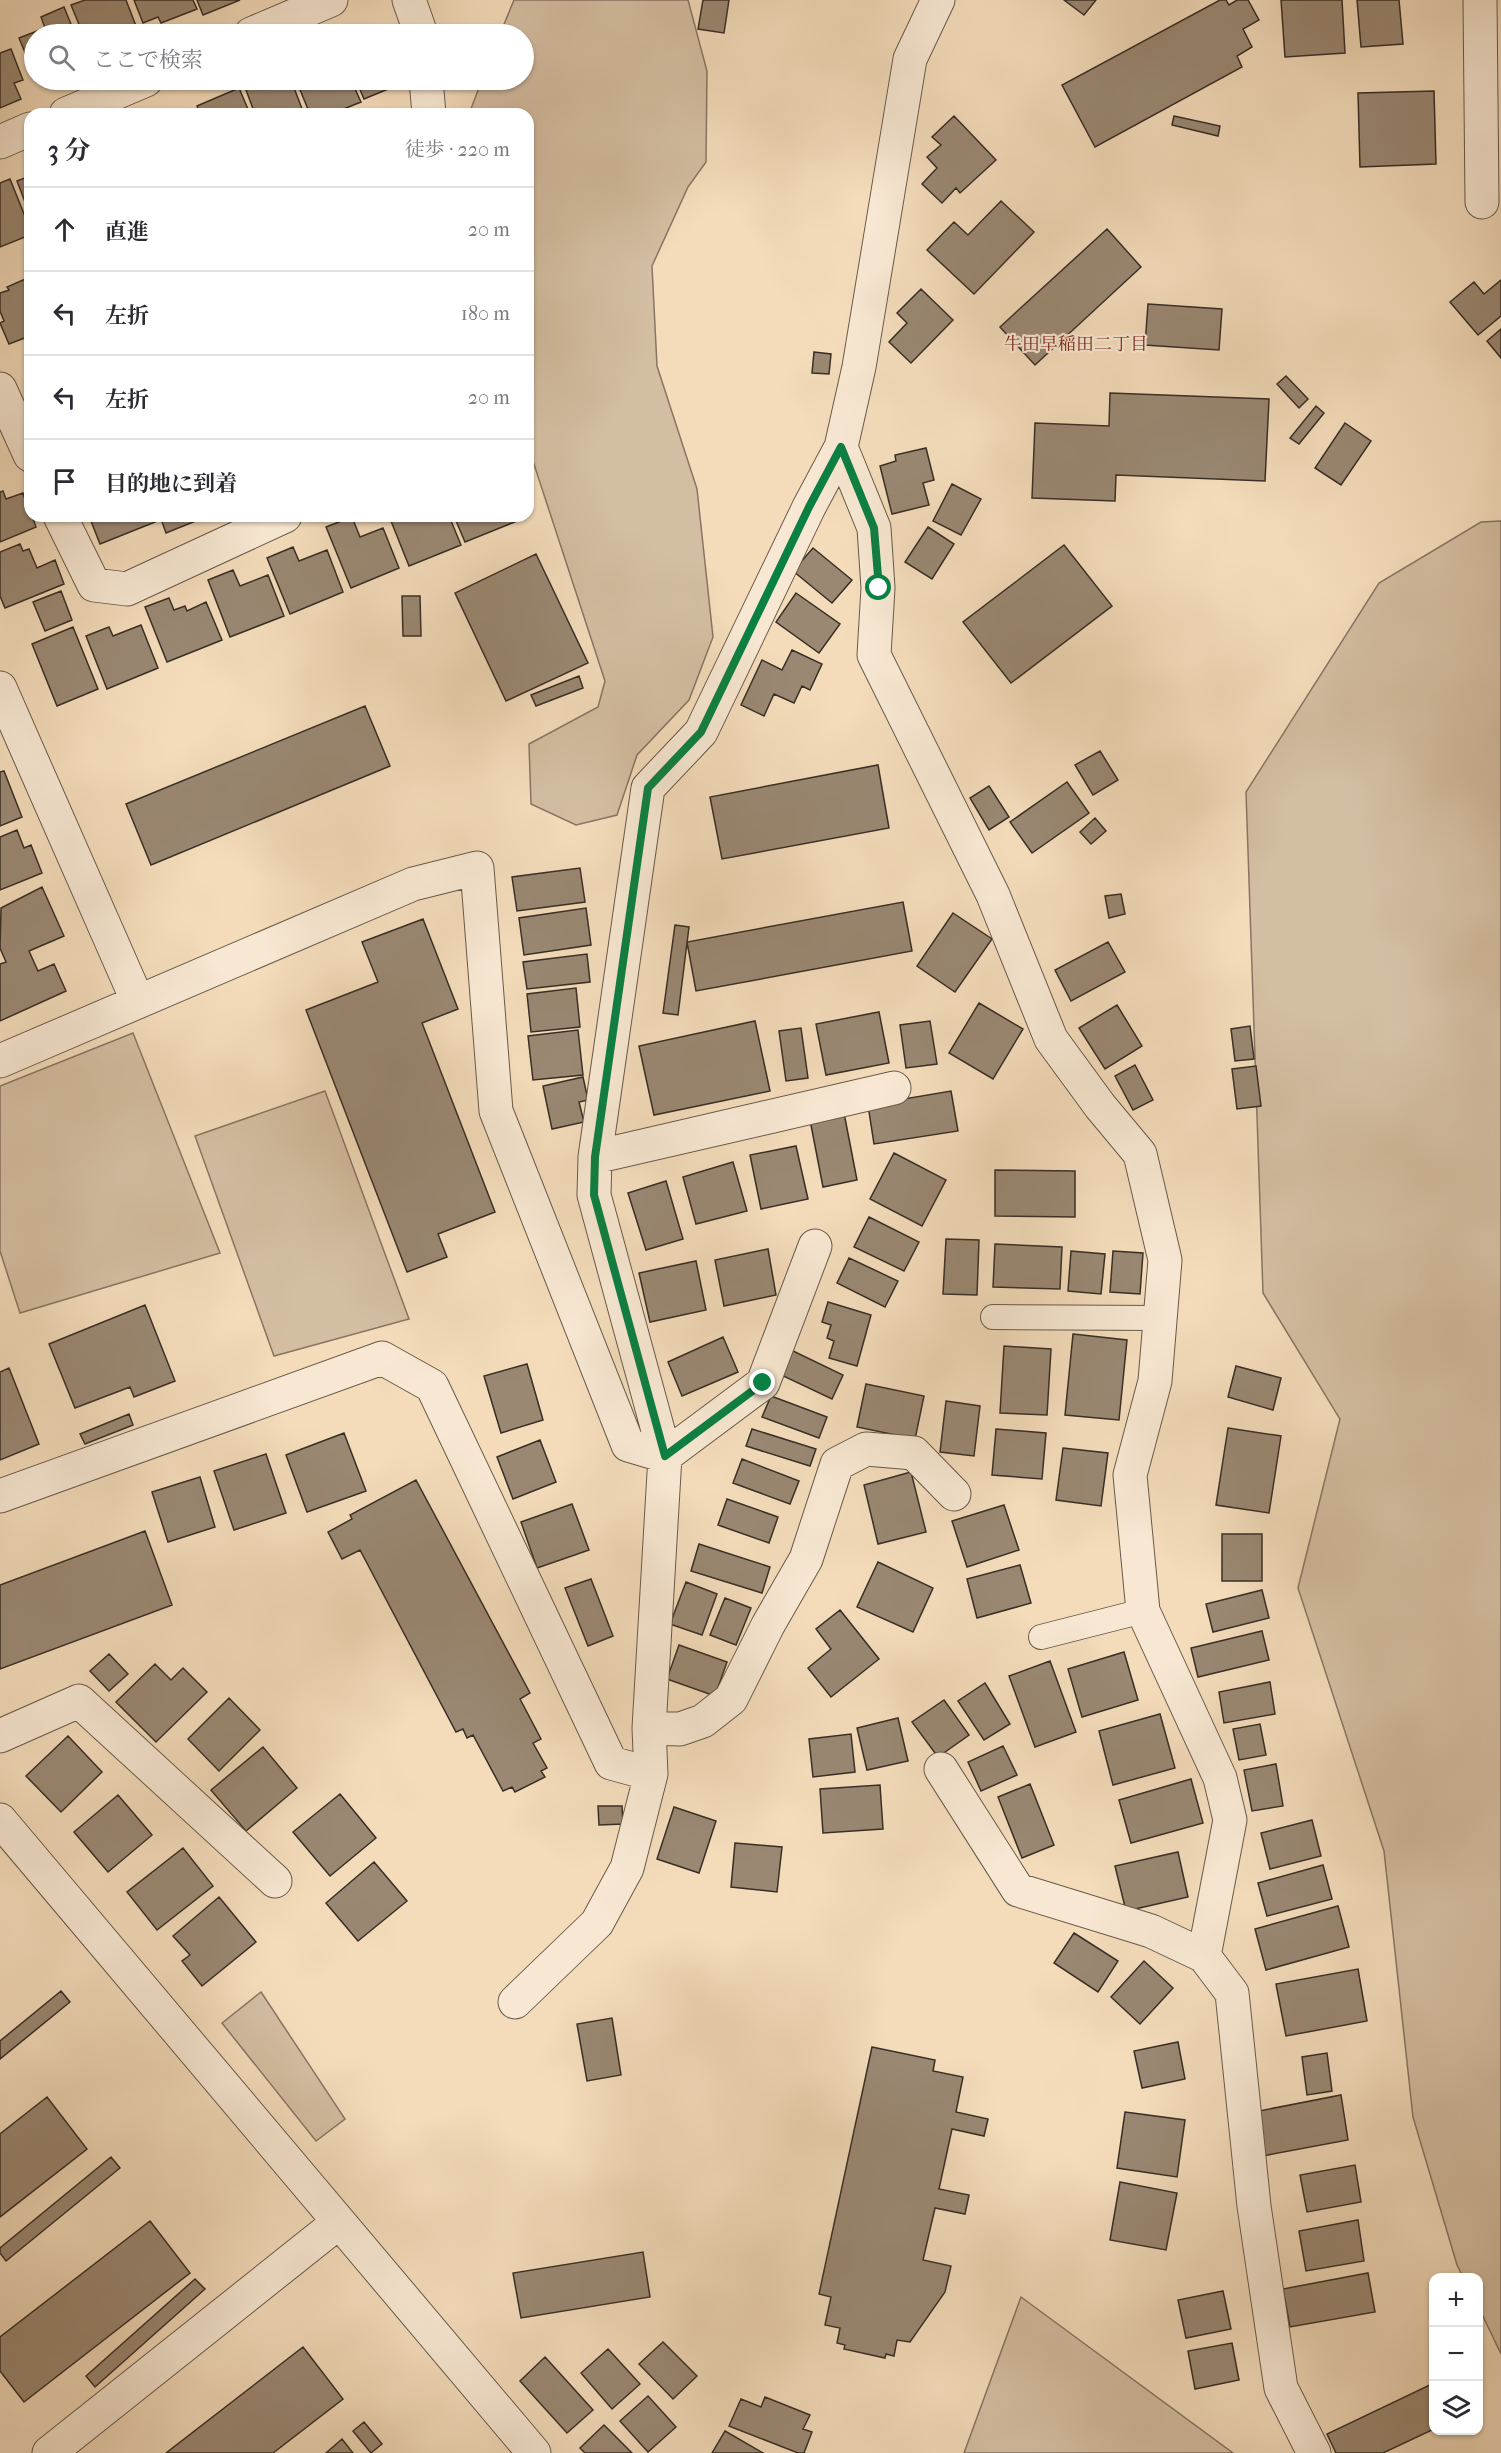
<!DOCTYPE html>
<html lang="ja">
<meta charset="utf-8">
<style>
body{margin:0;font-family:"IM FELL French Canon","Noto Serif JP",serif;background:#f7f7f7;color:#2b2b33}
.controls{position:absolute;right:18px;bottom:18px;display:grid;overflow:hidden;border-radius:12px;box-shadow:0 2px 4px #0004}
.controls button{width:54px;height:54px;display:grid;place-items:center;padding:0;border:0;border-bottom:2px solid #e1e1e2;background:#fff;color:#2b2b33;font:30px sans-serif}
.stop{position:absolute;width:18px;height:18px;margin:-14px;border:4px solid #0b8043;border-radius:50%;background:#fff}
.stop.end{background:#0b8043;border-color:#fff;box-shadow:0 2px 6px #0008}
.list{margin:0;padding:0;list-style:none}
h2{display:flex;justify-content:space-between;align-items:center;height:78px;margin:0;padding:0 24px;font-size:26px}
h2 small{font-size:20px;font-weight:400;color:#7c7c81}
.list li{display:grid;grid-template-columns:39px 1fr auto;gap:18px;align-items:center;box-sizing:border-box;height:84px;padding:0 24px;border-top:2px solid #e1e1e2}
.list b{display:block;font-size:22px;white-space:nowrap}
.list em{font-size:20px;font-style:normal;color:#7c7c81}
.icon{flex:none;width:33px;height:33px;fill:none;stroke:currentColor;stroke-width:2;stroke-linecap:round;stroke-linejoin:round}
.map{position:relative;flex:none;width:1501px;height:2453px;overflow:hidden}
.search{position:absolute;background:#fff;box-shadow:0 2px 4px #0004;left:24px;top:24px;width:510px;height:66px;display:flex;align-items:center;gap:15px;box-sizing:border-box;padding:0 21px;border-radius:33px;color:#7c7c81;font-size:22px}
.panel{position:absolute;background:#fff;box-shadow:0 2px 4px #0004;left:24px;top:108px;width:510px;height:414px;border-radius:18px}
.map>svg:first-child{display:block}
.green{fill:#d4bea2;stroke:#867664;stroke-width:1.5}
.building{fill:#9a8873;stroke:#382e25;stroke-width:1.5}
.lines{fill:none;stroke-linecap:round;stroke-linejoin:round}
.service-casing{stroke:#675a4a;stroke-width:26}
.minor-casing{stroke:#675a4a;stroke-width:35}
.service{stroke:#f8e8d3;stroke-width:24}
.minor{stroke:#f8e8d3;stroke-width:33}
.route{stroke:#0b8043;stroke-width:8}
.labels{text-anchor:middle;stroke-width:4.5;stroke-linejoin:round;paint-order:stroke}
.neighbourhood-label{font-size:18px;fill:#7a1f14;stroke:#f8e8d3}
</style>
<div class="map">
<svg width="1501" height="2453" viewBox="0 0 1501 2453">
<rect width="100%" height="100%" fill="#f4dcbb"/>
<filter id="stains"><feTurbulence type="fractalNoise" baseFrequency=".00333" numOctaves="4"/><feColorMatrix values="0 0 0 0 .2 0 0 0 0 .09 0 0 0 0 .02 0 0 0 .5 -.17"/></filter>
<radialGradient id="worn" r=".72"><stop offset=".6" stop-color="#630" stop-opacity="0"/><stop offset="1" stop-color="#630" stop-opacity=".3"/></radialGradient>
<path class="green" d="M514,0H688L707,71L706,162L688,187L652,266L657,366L697,489L713,637L689,700L637,755L617,815L576,825L531,804L529,744L598,707L605,681L528,446V114H469L482,80H524V34H500Z
M1501,521V2354L1479,2308L1478,2278L1463,2277L1457,2265L1413,2117L1384,1851L1298,1588L1340,1419L1263,1293L1246,792L1379,583L1481,522Z
M133,1033L220,1253L20,1313L0,1251V1086Z
M325,1091L409,1319L274,1356L195,1136Z
M261,1992L345,2119L316,2141L222,2023Z
M1021,2297L1233,2453H964Z"/>
<path class="building" d="M85,0H126L136,26L122,31L123,34H83L71,5Z
M134,0H193L197,9L161,23L158,17L143,23Z
M197,0H240L203,15Z
M703,0H729L724,33L698,29Z
M1064,0H1096L1084,15Z
M1220,0H1226L1229,5L1237,0H1248L1259,20L1243,29L1252,47L1237,56L1242,67L1095,147L1062,85Z
M1281,0H1342L1345,53L1285,57Z
M1357,0H1399L1403,44L1361,47Z
M64,7L75,34H34V66L31,67L19,38L45,28L41,17Z
M11,49L23,80L14,83L21,99L0,108V53Z
M271,80H291L304,114H255L246,90Z
M296,80H351L361,102L331,114H310Z
M356,80H410L364,99Z
M239,88L250,114H200L197,106Z
M1434,91L1436,164L1360,167L1358,93Z
M954,116L996,160L960,193L956,188L942,203L922,184L937,168L927,157L941,145L932,137Z
M1174,116L1220,126L1218,136L1172,125Z
M30,176V215L17,181Z
M10,179L30,229V235L0,247V183Z
M1001,201L1034,232L974,294L927,250L954,222L968,235Z
M1107,229L1141,267L1035,365L1000,327Z
M30,277V336L9,344L0,323L4,321L0,311V293L9,290L7,287Z
M1501,280V316L1478,335L1450,302L1474,282L1484,294Z
M921,289L953,320L911,363L889,342L907,323L897,313Z
M1148,304L1222,309L1219,350L1145,345Z
M1501,329V358L1487,341Z
M814,352L831,354L829,374L812,373Z
M1286,376L1308,399L1299,408L1277,384Z
M1110,393L1269,399L1265,481L1116,475L1115,501L1032,498L1035,423L1109,426Z
M1316,406L1324,413L1299,444L1290,438Z
M1345,423L1371,441L1341,485L1315,468Z
M926,448L934,480L923,483L929,505L892,514L880,466L896,461L895,455Z
M952,484L981,499L961,535L933,521Z
M3,491L6,499L23,493L30,516H32L36,527L0,542V492Z
M89,516H153L155,522L100,544Z
M160,516H208L166,533Z
M389,516H449L461,545L409,566Z
M454,516H515L517,521L465,542Z
M352,517L360,537L383,528L399,568L351,588L326,527Z
M928,527L954,544L932,579L905,562Z
M20,544L23,551L29,549L37,568L55,560L64,584L5,608L0,596V552Z
M1064,545L1112,606L1011,683L963,622Z
M293,547L299,561L327,550L343,592L290,614L267,558Z
M813,548L852,580L832,603L793,571Z
M536,554L588,663L506,701L455,593Z
M233,570L240,586L268,575L284,616L230,637L208,580Z
M61,591L72,620L45,631L33,602Z
M796,593L840,624L819,653L776,622Z
M402,596H420L421,636H403Z
M169,598L174,610L185,606L187,611L206,602L222,640L167,662L145,607Z
M141,625L158,668L107,689L86,636L109,627L113,636Z
M73,627L98,689L57,706L32,644Z
M792,650L822,664L810,690L802,686L794,703L774,694L764,716L741,705L762,660L782,670Z
M579,676L583,688L536,706L531,695Z
M365,706L390,766L151,865L126,804Z
M1100,751L1118,780L1093,795L1075,765Z
M878,765L889,828L722,859L710,797Z
M4,771L22,817L0,826V772Z
M1067,782L1089,813L1032,853L1010,822Z
M989,786L1009,817L989,830L970,798Z
M1095,818L1106,831L1091,844L1080,832Z
M17,830L24,848L31,845L42,873L0,890V837Z
M580,868L585,902L517,911L512,877Z
M42,887L64,936L29,951L38,971L54,964L66,991L0,1021V964L6,962L0,948L1,908Z
M1121,894L1125,914L1109,918L1105,896Z
M903,902L912,951L696,991L687,942Z
M586,908L591,945L524,955L519,918Z
M953,913L992,939L955,992L917,966Z
M423,919L458,1009L422,1023L495,1212L438,1234L447,1257L407,1272L306,1010L378,982L362,942Z
M675,925L689,927L678,1015L663,1013Z
M1108,942L1125,972L1071,1001L1055,970Z
M587,954L590,982L527,989L523,962Z
M576,988L580,1027L531,1032L527,994Z
M979,1003L1023,1029L993,1079L949,1053Z
M1117,1005L1142,1046L1105,1069L1079,1028Z
M879,1012L889,1063L826,1075L816,1024Z
M755,1021L770,1091L654,1115L639,1046Z
M930,1021L937,1064L906,1068L900,1025Z
M1250,1026L1254,1059L1235,1061L1231,1029Z
M801,1028L808,1078L786,1081L779,1031Z
M578,1030L583,1075L533,1080L528,1036Z
M1135,1065L1153,1100L1133,1110L1115,1076Z
M1256,1066L1261,1106L1237,1109L1232,1069Z
M583,1077L588,1100L579,1102L584,1122L552,1129L543,1086Z
M951,1091L958,1131L874,1144L868,1105Z
M844,1113L857,1180L823,1187L810,1120Z
M796,1146L808,1199L761,1209L750,1155Z
M894,1153L946,1180L922,1226L870,1199Z
M733,1162L747,1211L696,1224L683,1177Z
M995,1170L1075,1171V1217L995,1216Z
M666,1181L683,1239L646,1250L628,1193Z
M869,1217L919,1242L904,1271L854,1247Z
M946,1239L979,1240L977,1295L943,1294Z
M995,1244L1062,1247L1060,1289L993,1287Z
M768,1249L776,1295L724,1306L715,1260Z
M1071,1251L1105,1254L1101,1294L1068,1291Z
M1113,1251L1143,1253L1140,1294L1110,1292Z
M849,1258L898,1281L885,1307L837,1283Z
M696,1261L706,1310L650,1322L639,1273Z
M828,1302L871,1315L857,1366L829,1358L834,1341L827,1338L831,1325L822,1322Z
M145,1305L175,1381L134,1397L130,1387L75,1408L49,1344Z
M1073,1334L1127,1340L1119,1420L1065,1415Z
M723,1337L738,1372L682,1396L668,1362Z
M1004,1346L1051,1349L1047,1415L1000,1413Z
M791,1350L843,1375L832,1399L779,1374Z
M527,1364L543,1420L501,1433L484,1376Z
M1236,1366L1281,1378L1273,1410L1228,1397Z
M9,1368L39,1444L0,1460V1372Z
M866,1384L924,1396L915,1439L857,1427Z
M771,1396L827,1417L819,1438L762,1417Z
M946,1401L980,1406L974,1456L940,1452Z
M129,1414L133,1425L85,1444L80,1434Z
M1228,1428L1281,1436L1269,1513L1216,1505Z
M752,1429L816,1449L810,1466L746,1446Z
M996,1429L1046,1433L1042,1479L992,1475Z
M344,1433L366,1491L307,1512L286,1455Z
M540,1440L556,1482L513,1499L497,1457Z
M1063,1448L1108,1453L1101,1506L1056,1500Z
M266,1454L286,1513L234,1530L214,1471Z
M742,1459L799,1481L790,1504L733,1483Z
M911,1472L926,1532L878,1544L864,1485Z
M200,1477L215,1527L168,1542L152,1492Z
M416,1480L530,1693L520,1699L541,1739L533,1743L547,1768L541,1771L545,1777L515,1792L512,1787L503,1791L473,1735L467,1738L463,1729L456,1732L360,1550L342,1559L328,1532L352,1519L350,1515Z
M727,1499L778,1517L769,1543L718,1525Z
M572,1504L589,1550L537,1568L521,1522Z
M1004,1505L1019,1550L967,1567L952,1521Z
M145,1531L172,1605L0,1669V1585Z
M1222,1534H1262V1581H1222Z
M699,1544L770,1567L762,1593L691,1571Z
M878,1562L933,1588L913,1632L857,1607Z
M1020,1565L1031,1603L977,1618L967,1579Z
M591,1579L613,1636L588,1646L565,1588Z
M686,1582L717,1594L702,1635L670,1624Z
M1262,1590L1269,1618L1213,1632L1206,1604Z
M725,1598L751,1608L736,1645L710,1635Z
M840,1610L879,1659L831,1697L808,1668L831,1649L816,1629Z
M1262,1631L1269,1660L1198,1677L1191,1648Z
M679,1645L727,1662L715,1696L667,1679Z
M1124,1652L1138,1700L1082,1717L1068,1669Z
M109,1654L128,1674L109,1691L90,1671Z
M1050,1661L1076,1732L1035,1747L1009,1676Z
M155,1664L171,1680L183,1668L207,1692L156,1742L116,1702Z
M1270,1682L1275,1714L1224,1723L1219,1692Z
M985,1683L1010,1724L984,1740L958,1701Z
M229,1698L260,1730L219,1771L188,1739Z
M944,1700L969,1735L938,1757L912,1722Z
M1160,1714L1175,1768L1113,1785L1099,1731Z
M898,1718L908,1761L867,1770L857,1728Z
M1260,1724L1266,1755L1239,1760L1233,1729Z
M851,1734L855,1772L813,1777L809,1739Z
M68,1736L102,1772L61,1812L26,1776Z
M1003,1746L1017,1775L981,1791L968,1762Z
M263,1747L297,1788L246,1831L211,1790Z
M1276,1764L1283,1806L1252,1811L1244,1770Z
M1191,1779L1203,1823L1131,1843L1119,1800Z
M1030,1784L1054,1845L1022,1858L998,1797Z
M880,1785L883,1829L823,1833L820,1789Z
M340,1794L376,1838L330,1876L293,1832Z
M118,1795L152,1835L108,1872L74,1832Z
M598,1806H622L623,1824L599,1825Z
M674,1807L716,1821L699,1873L657,1859Z
M1312,1820L1321,1856L1270,1869L1261,1833Z
M735,1843L782,1847L777,1892L731,1887Z
M183,1848L213,1886L157,1930L127,1892Z
M1178,1852L1188,1897L1126,1911L1115,1866Z
M374,1862L407,1901L358,1941L326,1903Z
M1323,1865L1332,1899L1267,1916L1258,1883Z
M219,1897L256,1942L202,1986L182,1961L190,1955L173,1936Z
M1338,1906L1349,1947L1266,1970L1255,1929Z
M1074,1933L1118,1961L1098,1992L1054,1963Z
M1144,1961L1173,1988L1140,2024L1111,1997Z
M1358,1969L1367,2021L1286,2036L1276,1984Z
M61,1991L70,2002L0,2059V2041Z
M612,2018L621,2075L587,2081L577,2024Z
M1178,2042L1185,2079L1142,2088L1134,2051Z
M872,2047L935,2060L933,2071L963,2077L956,2112L988,2119L984,2136L952,2129L939,2189L969,2195L965,2214L935,2208L923,2260L951,2266L945,2292L910,2342L897,2340L894,2356L886,2354L885,2358L844,2349L845,2345L837,2343L840,2328L825,2325L831,2297L819,2294Z
M1327,2053L1332,2091L1307,2095L1302,2057Z
M1341,2095L1348,2140L1262,2156L1254,2112Z
M47,2097L87,2149L0,2217V2134Z
M1125,2112L1185,2120L1177,2177L1117,2168Z
M111,2157L120,2168L6,2261L0,2253V2248Z
M1355,2165L1361,2202L1307,2212L1300,2175Z
M1120,2182L1177,2193L1166,2250L1110,2240Z
M1358,2220L1364,2261L1306,2271L1299,2231Z
M150,2221L190,2273L24,2402L0,2371V2337Z
M643,2252L650,2297L521,2318L513,2273Z
M1368,2273L1375,2312L1290,2327L1283,2289Z
M195,2279L205,2289L95,2387L86,2376Z
M1223,2291L1231,2329L1186,2338L1178,2300Z
M663,2342L697,2376L673,2399L639,2364Z
M1232,2343L1239,2380L1195,2389L1188,2351Z
M303,2347L343,2399L273,2453H166Z
M608,2349L640,2384L612,2409L581,2373Z
M545,2357L593,2410L567,2433L520,2381Z
M1434,2383V2429L1383,2453H1336L1327,2434Z
M648,2396L676,2427L648,2452L620,2421Z
M765,2397L810,2415L803,2429L812,2432L804,2453H798L729,2426L741,2399L761,2407Z
M364,2422L382,2444L371,2453L353,2431Z
M604,2425L632,2453H585L580,2448Z
M725,2431L763,2453H712Z
M342,2439L353,2453H326Z"/>
<g class="lines">
<g class="service-casing">
<path id="service" d="M993,1317L1160,1318
M1041,1637L1143,1611"/>
</g>
<g class="minor-casing">
<path id="minor" d="M409,0L421,34
M1480,0L1482,202
M251,34L331,0
M426,80L429,114
M66,114L146,80
M0,142L30,129
M0,389L30,455
M841,447L874,528L878,588L874,655L993,895L1051,1039L1100,1106L1140,1154L1165,1260L1155,1381L1130,1475L1143,1611L1220,1778L1230,1820L1204,1956L1232,1993L1254,2206L1281,2388L1314,2453
M60,516L94,585L127,589L285,516
M0,688L138,1002
M0,1061L413,884L477,868L496,1111L628,1445L665,1456L763,1383L815,1246
M595,1157L894,1088
M0,1496L382,1358L432,1386L611,1763L651,1774
M649,1728L680,1729L703,1721L731,1699L768,1625L806,1559L837,1464L866,1449L914,1453L954,1494
M0,1736L79,1701L275,1881
M941,1769L1018,1890L1151,1931L1204,1956
M0,1820L534,2453
M515,2002L597,1923L627,1868L651,1774L649,1728L665,1456L594,1195L595,1157L648,788L701,732L809,507L841,447L859,367L910,59L938,0
M49,2453L339,2222"/>
</g>
<use href="#service" class="service"/>
<use href="#minor" class="minor"/>
</g>
<g class="lines">
<path class="route" d="M763,1383L665,1456L594,1195L595,1157L648,788L701,732L809,507L841,447L874,528L879,588"/>
</g>
<g class="labels">
<g class="neighbourhood-label">
<text x="1076" y="350">牛田早稲田二丁目</text>
</g>
</g>
<rect width="100%" height="100%" filter="url(#stains)"/>
<rect width="100%" height="100%" fill="url(#worn)"/>
</svg>
<div class="controls">
<button>+</button>
<button>−</button>
<button><svg class="icon" aria-label="layers" viewBox="0 0 24 24"><path d="M12 4l9 5-9 5-9-5zM3 14l9 5 9-5"/></svg></button>
</div>
<div class="stop" style="left:879px;top:588px"></div>
<div class="stop end" style="left:763px;top:1383px"></div>
<div class="search"><svg class="icon" aria-label="search" viewBox="0 0 24 24"><circle cx="10" cy="10" r="6"/><path d="M15 15l6 6"/></svg>ここで検索</div>
<section class="panel">
<h2>3 分<small>徒歩 · 220 m</small></h2>
<ul class="list">
<li><svg class="icon" aria-label="ahead" viewBox="0 0 24 24"><path d="M12 20V5M6 11l6-6 6 6"/></svg><div><b>直進</b></div><em>20 m</em></li>
<li><svg class="icon" aria-label="left" viewBox="0 0 24 24"><path d="M17 20v-9H6M10 6l-5 5 5 5"/></svg><div><b>左折</b></div><em>180 m</em></li>
<li><svg class="icon" aria-label="left" viewBox="0 0 24 24"><path d="M17 20v-9H6M10 6l-5 5 5 5"/></svg><div><b>左折</b></div><em>20 m</em></li>
<li><svg class="icon" aria-label="arrive" viewBox="0 0 24 24"><path d="M6 21V4h12l-3 4 3 4H6"/></svg><div><b>目的地に到着</b></div></li>
</ul>
</section>
</div>
